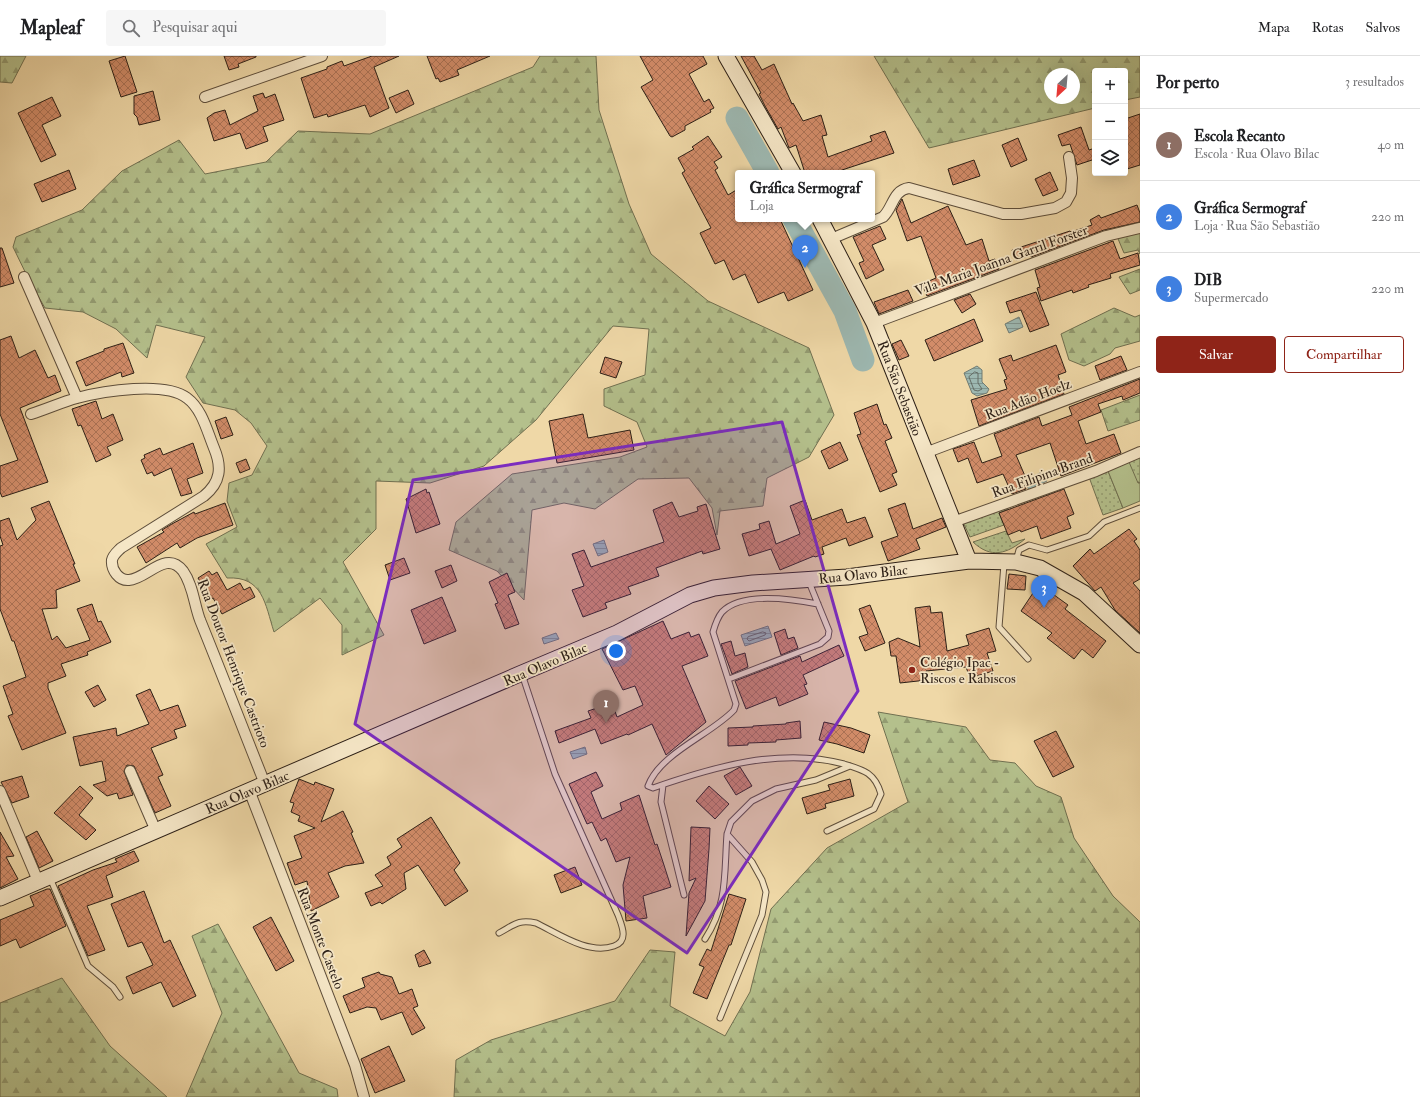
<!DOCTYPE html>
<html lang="pt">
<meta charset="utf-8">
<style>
body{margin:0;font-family:"IM FELL Double Pica",serif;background:#f6f6f6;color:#202124}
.controls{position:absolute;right:12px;top:12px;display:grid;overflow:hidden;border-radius:4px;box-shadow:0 4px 16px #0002}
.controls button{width:36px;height:36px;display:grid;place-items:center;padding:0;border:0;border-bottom:1px solid #e0e0e0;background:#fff;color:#202124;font:20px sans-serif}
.compass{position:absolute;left:1044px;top:12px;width:36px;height:36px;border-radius:50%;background:#fff;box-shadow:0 4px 16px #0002;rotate:206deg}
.you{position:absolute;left:616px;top:595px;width:14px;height:14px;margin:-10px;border:3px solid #fff;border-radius:50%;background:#1a73e8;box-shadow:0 0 0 6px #1a73e833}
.badge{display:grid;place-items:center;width:26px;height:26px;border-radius:50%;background:#8f2418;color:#fff;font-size:13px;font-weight:700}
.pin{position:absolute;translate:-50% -33px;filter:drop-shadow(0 1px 2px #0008)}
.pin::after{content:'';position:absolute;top:21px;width:14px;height:12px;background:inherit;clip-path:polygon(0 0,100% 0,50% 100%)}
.popup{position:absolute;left:735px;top:114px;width:140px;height:52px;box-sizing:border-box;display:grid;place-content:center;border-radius:4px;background:#fff;filter:drop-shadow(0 1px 3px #0005);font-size:13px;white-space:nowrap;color:#757577}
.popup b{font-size:15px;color:#202124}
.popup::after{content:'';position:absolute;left:50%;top:100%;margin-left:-8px;border:8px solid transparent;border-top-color:#fff}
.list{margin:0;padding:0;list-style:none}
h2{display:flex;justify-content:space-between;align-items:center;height:52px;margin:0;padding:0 16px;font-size:17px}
h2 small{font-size:13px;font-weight:400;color:#757577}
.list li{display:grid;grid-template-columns:26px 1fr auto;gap:12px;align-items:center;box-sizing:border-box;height:72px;padding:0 16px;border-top:1px solid #e0e0e0}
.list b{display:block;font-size:15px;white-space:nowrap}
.list p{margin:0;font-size:13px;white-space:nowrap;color:#757577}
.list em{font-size:13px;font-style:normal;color:#757577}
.actions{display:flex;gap:8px;padding:12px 16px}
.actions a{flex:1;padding:9px 0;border:1px solid #8f2418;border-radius:4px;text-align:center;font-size:14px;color:#8f2418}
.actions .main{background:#8f2418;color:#fff}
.icon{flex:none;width:22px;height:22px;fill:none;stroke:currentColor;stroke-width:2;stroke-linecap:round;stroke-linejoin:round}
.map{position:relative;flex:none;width:1140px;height:1041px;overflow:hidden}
header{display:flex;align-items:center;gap:24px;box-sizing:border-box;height:56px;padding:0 20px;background:#fff;border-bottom:1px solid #e0e0e0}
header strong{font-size:19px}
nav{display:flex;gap:22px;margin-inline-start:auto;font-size:14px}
.search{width:280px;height:36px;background:#f6f6f6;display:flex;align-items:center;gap:10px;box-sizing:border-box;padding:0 14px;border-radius:4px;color:#757577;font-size:15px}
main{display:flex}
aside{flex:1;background:#fff}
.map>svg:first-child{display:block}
.grass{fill:url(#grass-dots);stroke:#707051}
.forest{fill:url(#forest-firs);stroke:#707051;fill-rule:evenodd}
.pitch{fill:#b4c08c;stroke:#707051}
.water{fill:url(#water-rules);stroke:#707b73}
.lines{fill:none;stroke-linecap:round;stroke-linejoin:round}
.shore{stroke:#646c64;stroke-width:1}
.river{stroke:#9db8b1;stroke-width:23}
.building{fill:url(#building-cross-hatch);stroke:#2c1f16}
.lane-casing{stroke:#5d4d3a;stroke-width:7}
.street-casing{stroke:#5d4d3a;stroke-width:12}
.secondary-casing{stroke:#2c1f16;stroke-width:17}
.lane{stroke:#f5e6c6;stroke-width:5}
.street{stroke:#f5e6c6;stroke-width:10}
.secondary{stroke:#f5e6c6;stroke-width:15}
.marked{fill:#7b2cbf;fill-opacity:0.2;stroke:#7b2cbf;stroke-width:3;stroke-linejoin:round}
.poi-dot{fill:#8f2418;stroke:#f5e6c6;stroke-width:1.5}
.labels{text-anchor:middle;stroke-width:3.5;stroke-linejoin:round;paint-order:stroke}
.street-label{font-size:14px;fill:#2c1f16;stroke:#f5e6c6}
.poi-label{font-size:14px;fill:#2c1f16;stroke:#f5e6c6;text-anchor:start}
</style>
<header>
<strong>Mapleaf</strong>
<div class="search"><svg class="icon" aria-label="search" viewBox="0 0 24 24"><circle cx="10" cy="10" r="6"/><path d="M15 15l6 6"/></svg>Pesquisar aqui</div>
<nav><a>Mapa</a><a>Rotas</a><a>Salvos</a></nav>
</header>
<main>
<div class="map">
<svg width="1140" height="1041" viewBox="0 0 1140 1041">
<defs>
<pattern id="grass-dots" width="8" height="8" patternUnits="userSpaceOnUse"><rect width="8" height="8" fill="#b4c08c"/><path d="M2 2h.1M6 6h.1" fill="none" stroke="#939b71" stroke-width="1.8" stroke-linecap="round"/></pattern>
<pattern id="forest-firs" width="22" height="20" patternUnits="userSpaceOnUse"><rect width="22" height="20" fill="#b4c08c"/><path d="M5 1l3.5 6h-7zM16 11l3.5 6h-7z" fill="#939b71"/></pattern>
<pattern id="water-rules" width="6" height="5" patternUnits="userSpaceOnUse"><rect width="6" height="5" fill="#9db8b1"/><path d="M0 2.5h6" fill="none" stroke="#80958f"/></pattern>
<pattern id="building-cross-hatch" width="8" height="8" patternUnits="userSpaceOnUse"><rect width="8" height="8" fill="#d28c69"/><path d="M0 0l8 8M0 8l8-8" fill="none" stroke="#ab7255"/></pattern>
</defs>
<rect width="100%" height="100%" fill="#efd8a7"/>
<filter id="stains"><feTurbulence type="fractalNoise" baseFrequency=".005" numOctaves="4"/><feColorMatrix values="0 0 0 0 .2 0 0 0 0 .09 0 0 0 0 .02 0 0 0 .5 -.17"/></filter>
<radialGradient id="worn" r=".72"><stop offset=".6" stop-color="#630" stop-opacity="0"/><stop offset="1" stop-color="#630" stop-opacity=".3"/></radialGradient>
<path class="grass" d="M1140,398V427L1108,415L1123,452L1103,459L1089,421Z
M1006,447L1008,453L999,457L1004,469L970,481L962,464Z
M1006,475L1012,487L1025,483C1007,498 991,503 973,486Z"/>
<path class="forest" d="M0,0H26L12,27L0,26Z
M540,0H596L599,54L629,148L651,198L708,245L809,292L834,359L809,401L767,422L763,450L720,455L717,479L712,452L689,422L638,423L595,453L564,447L532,454L524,544L497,515L449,494L456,466L512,418L620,401L647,391L637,366L604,350V333L645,319L649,273L613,270L536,364L484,410L430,427L376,425V473L343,506L384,579L342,599V569L320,542L274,576C265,548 263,520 227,522L206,488L237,471L227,445L229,427L252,419L267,390L251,367L235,354L203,347L186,321L205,281L156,269L147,302L116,273L83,256L45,252L31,228L13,191L16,181L82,154L122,115L179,84L205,118L266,106L298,75L370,78L533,11Z
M874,0H1140V41L1125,44V15H1095V52L929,92ZM1050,18H1074V42H1050Z
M1140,176V198L1138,194L1124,197L1116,178Z
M1140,213V234L1130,238L1119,221Z
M1114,252L1135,261L1140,259V285L1115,292L1110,298L1084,310L1069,304L1061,278Z
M1140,339V364L1108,375L1101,354Z
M878,656L966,671L990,704L1015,707L1036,730L1061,741L1074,782L1113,840L1140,866V1041H454L456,1004L491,984L615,945L650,894L675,896L670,950L725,980L750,936L771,853L827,792L908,746Z
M218,868L299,1017L337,1033L338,1041H186L222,957L192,880Z
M62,922L110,990L167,1041H0V947Z"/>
<path class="pitch" d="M1129,406L1138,427H1140V445L1123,452L1108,415Z"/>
<path class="water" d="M1019,261L1023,271L1009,277L1005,268Z
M977,310L982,314V326L989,333L987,337L977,340L972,337L964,317Z
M1042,416L1047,425L1029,434L1024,425Z
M604,484L608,496L598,500L593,488Z
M768,570L772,581L745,590L741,579Z
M556,577L559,583L544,588L542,582Z
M585,691L587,698L573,703L570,696Z"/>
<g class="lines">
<path class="shore" d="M975,316L978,317V327L982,333L978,335L974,334L969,321Z
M763,576L766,577L765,579L749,585L747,583L748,581Z"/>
<path class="river" d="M737,62L768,117
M794,163L845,255L863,304"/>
</g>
<path class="building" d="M125,0L137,36L121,41L109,5Z
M224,0H256V1L238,8L239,11L229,14Z
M372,0H399L374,11L389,52L370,61L365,49L328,61L327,58L314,62L301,22L327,13V11L342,5L344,10Z
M427,0H490L457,14L459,19L440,26L438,22L436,23Z
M640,0H703L707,8L689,18L704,46L709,43L714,52L710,54L711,56L685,70V74L672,81L670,80L641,31L653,24Z
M741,0H754L762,14L774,8L792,48L793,47L803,65L821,59L827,79L822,80L828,101L872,85L870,80L885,75L894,97L842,114L844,117H805L796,89L789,92L781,71L778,73L765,50L759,38L761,37Z
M408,34L414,48L396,57L389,42Z
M153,35L160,64L139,69L137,61L134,58V40Z
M263,37L265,42L275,38L284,64L263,71L268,85L246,93L240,77L214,85L207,62L214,57L225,54L230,69L258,55L253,40Z
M52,41L61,60L42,69L56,99L41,106L18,57Z
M1140,58V109L1127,113L1125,106V63Z
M1081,71L1089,94L1095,92V103L1077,109L1070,88L1062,90L1058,79Z
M708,80L722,101L714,106L718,112L715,114L728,139L738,133V163H780L813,234L788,245L784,236L758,247L745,218L733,224L724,204L715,208L700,177L711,172L682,117L685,115L678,102L694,93L692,91Z
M1018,82L1027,104L1011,111L1002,89Z
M974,104L980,120L953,129L948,113Z
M69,114L76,133L42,146L34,128Z
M1050,116L1058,134L1043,140L1035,123Z
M902,143L911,167L948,150L966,189L982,183L989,205L995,203L999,213L927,240L922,228L936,222L921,180L907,185L896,154Z
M1137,149L1140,157V166L1104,174L1031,201L1030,199L1016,204L1012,194L1070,175L1071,176L1092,169L1090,164L1099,159L1101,162Z
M880,170L886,183L872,189L884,214L866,223L859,207L864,205L853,181Z
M1113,185L1120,203L1138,197L1140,209L1110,218L1111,222L1088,229L1089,231L1073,237L1072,234L1041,245L1037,232L1040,231L1035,214Z
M0,192H2L14,227L0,231Z
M908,234L913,245L879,258L874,246Z
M1036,236L1049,269L1030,276L1021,254L1010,257L1006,246Z
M970,238L976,248L962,257L954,244Z
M974,263L983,285L934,305L925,284Z
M11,280L19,302L35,294L48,322L55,319L61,335L20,352L48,426L2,441L0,436V410L18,404L0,358V284Z
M901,284L909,300L899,304L892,288Z
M123,287L134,317L122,321L121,316L86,330L76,306L104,295V293Z
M1056,289L1066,316L1058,319L1064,338L979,370L971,344L1007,333L1004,324L1007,323L999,303L1011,299L1013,305Z
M1121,300L1127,314L1100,324L1095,310Z
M605,301L622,306L616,322L600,317Z
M1140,323V337L1123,344L1122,340L1098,348L1101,356L1078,365L1086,388L1114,378L1121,397L1061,420L1050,387L1016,399L1025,420L1021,422L1026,433L1012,438L1003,418L977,427L968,402L958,406L953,393L974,386L982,407L1002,400L994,378L1039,361L1042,370L1072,359L1069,351Z
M96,345L102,363L113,358L123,384L107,391L111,399L96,406L81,369L78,370L72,353Z
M877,348L884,369L886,368L892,382L885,385L897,416L892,418L897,429L880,436L857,379L861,378L854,357Z
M583,358L588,382L630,374L634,394L557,407L549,365Z
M226,361L233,379L221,383L215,365Z
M840,386L848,404L829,413L821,395Z
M193,387L203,417L187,423L192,437L181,440L171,412L154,420L152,416L147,418L141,404L145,402L144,399L160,392L163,399Z
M246,403L250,413L240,417L236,407Z
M426,433L427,437L429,436L440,468L416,477L406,443Z
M1064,433L1074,458L1067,461L1071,472L1041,483L1037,470L1021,476L1020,474L1008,479L999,457Z
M805,444L812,464L842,453L847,467L865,461L873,481L849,490L846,482L822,491L824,498L815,501L814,500L780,514L771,493L749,500L742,478L760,473L759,468L769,465L776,488L800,478L790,450Z
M49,445L75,508H73L80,525L56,534L57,552L42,553L52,584L57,580L66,592L90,584L77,553L92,548L98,566L101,565L111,586L87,596L88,599L61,608L66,620L48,627V632L66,677L22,694L8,660L13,658L3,630L26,621L14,585H12L0,553V490L3,489L0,480V465L9,462L17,484L36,464L31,452Z
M672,446L679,461L698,455L697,451L706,448L720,493L703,498L702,495L656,512L659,520L628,531L631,538L605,547L607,552L583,561L572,534L584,530L572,498L584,494L591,511L664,486L653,454Z
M225,447L233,469L197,482L180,492L177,487L146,507L137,491L164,476L162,474L170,469L194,456L195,458Z
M905,447L913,473L942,462L946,471L916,483L920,493L888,505L881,486L898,480L888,453Z
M1129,473L1137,483L1134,485L1140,494V523L1133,527L1140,535V577L1115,554L1101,531L1095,535L1073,510L1090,493L1094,498Z
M404,502L410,517L390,524L385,509Z
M451,509L457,525L442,532L435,515Z
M209,515L212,519L217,516L227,534L240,527L244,534L250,531L255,541L222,558L213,542L210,543L198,522Z
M507,517L515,536L508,539L519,568L505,573L495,548L498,547L489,526Z
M1009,518L1026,520L1025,534L1007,533Z
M1039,528L1068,549L1065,553L1106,585L1093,602L1082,593L1074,603L1047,582L1052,577L1021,555Z
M442,541L456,575L424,588L411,554Z
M870,549L885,587L865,595L859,581L868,578L859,553Z
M930,550L931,557L942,556L947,595L969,589L966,579L989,572L996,595L987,597L993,615L970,622L966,611L926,615L927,624L900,627L896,600H891L889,586L898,582L920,591L915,552Z
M663,565L671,583L689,576L691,581L699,578L708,600L682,610L706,666L666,699L652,668L628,679L627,678L601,688L595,673L559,687L555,675L591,662L588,655L612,647L617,661L643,649L635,630L623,634L602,593Z
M785,573L788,583L794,581L798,592L781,599L774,577Z
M731,585L735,600L745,597L748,611L732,618L721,588Z
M839,589L844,600L803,619L807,628L804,629L808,638L779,650L776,641L746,653L735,625L800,600L802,606Z
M98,629L106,644L94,651L85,636Z
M150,633L160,655L178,649L186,670L174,674L177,682L151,692L163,719L158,721L171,750L155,757L134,710L127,709L124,715L133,739L119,743L117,737L107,740L93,729L106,725L102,705L80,710L73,681L116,672L117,680L149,668L136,639Z
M800,665L801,682L776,684V686L748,687V689L728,690V672L753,671V670L786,668V667Z
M824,666L851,672L870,679L864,697L837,688L819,684Z
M1056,675L1074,711L1053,721L1034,685Z
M740,711L752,730L736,739L724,720Z
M596,716L603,730L591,736L602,763L622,754L620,747L639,739L655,789L657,788L663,806L671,831L643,840L647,862L626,865L623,829L630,801L616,806L606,782L601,785L592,766L587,768L569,728Z
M22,720L29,741L12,747L1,726Z
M299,723L314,729L315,726L334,733L321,766L343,755L353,776L351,777L364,807L345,810L328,817L339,841L311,855L307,825L295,829L287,807L302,802L294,780L315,772L298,765L300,760L291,756L294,747L290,746Z
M850,723L854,740L825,748L826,752L807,758L802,742L830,734L828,729Z
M80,730L93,742L79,759L96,774L86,784L54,757Z
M709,730L729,748L715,763L696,745Z
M431,761L460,807L454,814L468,835L445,850L418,809L404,817L406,833L382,848L380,846L371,850L365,837L383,830L375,819L391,809L387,801L402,791L397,783Z
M691,771L710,772L709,793L705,845L686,880L689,837L696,822L689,825Z
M37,775L53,805L39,812L26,781Z
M0,776L14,800L6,801L18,823L0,832Z
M134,795L139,805L106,820L113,841L87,850L105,894L88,900L58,830L93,814L117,806L115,803Z
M575,811L582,829L561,837L554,819Z
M47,833H50L66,870L20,892L16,883L0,890V864L34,850L30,840Z
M144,835L164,887L170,884L196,940L173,951L161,926L133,938L126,921L153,909L142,886L128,891L111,848Z
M729,838L746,843L731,889H729L707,943L693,937L704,911L699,909L707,893L711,895Z
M271,861L294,905L276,915L253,871Z
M424,894L431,907L419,911L415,899Z
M379,916L380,918L392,921L399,938L412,933L418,950L413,952L425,972L412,979L402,956L381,964L376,952L367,951L350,957L343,940L365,931L362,922Z
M389,990L405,1025L375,1037L361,1003Z"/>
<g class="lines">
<g class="lane-casing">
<path id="lane" d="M1016,505L1019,494L1029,489L1047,494L1089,480L1104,466L1140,452
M1004,508L999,571L1028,603
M818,548C792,543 742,535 722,556C717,562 715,569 713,576L736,648L734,654C712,678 660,697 648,730L653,732C713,711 781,691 844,708C864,714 875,717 881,738L874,753L827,775
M729,623L820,588L828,581L829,575L809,526
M663,729L661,746L684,839
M50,822L88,910L113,931L120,941
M499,877C514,869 518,863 536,867C559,878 588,899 614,890C629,885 622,870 618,859L555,718L522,618
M705,883C728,848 724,818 727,778
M720,962L762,859L766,836L762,824L752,806L727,778L731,766L752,745L776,733L816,724L850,710"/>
</g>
<g class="street-casing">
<path id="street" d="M205,41L322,0
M831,183L883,161C893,152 893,134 909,132L1003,158H1021L1055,152L1066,146L1071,137L1072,122L1069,101
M24,221L77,342
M874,267L1106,180L1139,172
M31,358C47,353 62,346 77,342C103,335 165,325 187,342C202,353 207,375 214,392C222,411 221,426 204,440L121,492C117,496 113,499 112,504C111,514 119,525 129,524C147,523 166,493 183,515C193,529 194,548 200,564C222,618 243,673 265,728
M925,397L1140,316
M953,466L1096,415L1140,396
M130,715L156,775
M249,734L355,1009L364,1041
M0,735L38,825"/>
</g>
<g class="secondary-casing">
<path id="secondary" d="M726,0L793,117
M820,163L874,267L969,505
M0,842L522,617L617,577L690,539L714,532L753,527L847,521L969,505L1016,506L1040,512L1084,537L1140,589"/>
</g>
<use href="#lane" class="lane"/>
<use href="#street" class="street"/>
<use href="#secondary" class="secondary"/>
</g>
<path class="marked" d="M782,366L858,635L687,897L355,668L413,424Z"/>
<circle class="poi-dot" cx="912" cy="614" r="4"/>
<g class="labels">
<g class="street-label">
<text transform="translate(1001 204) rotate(-20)" y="5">Vila Maria Joanna Garril Forster</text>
<text transform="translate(900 332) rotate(69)" y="5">Rua São Sebastião</text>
<text transform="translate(1028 343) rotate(-21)" y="5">Rua Adão Hoelz</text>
<text transform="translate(1042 419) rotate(-20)" y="5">Rua Filipina Brand</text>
<text transform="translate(863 518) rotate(-6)" y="5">Rua Olavo Bilac</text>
<text transform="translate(234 607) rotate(69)" y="5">Rua Doutor Henrique Castrioto</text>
<text transform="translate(545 608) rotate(-23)" y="5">Rua Olavo Bilac</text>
<text transform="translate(247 736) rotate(-23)" y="5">Rua Olavo Bilac</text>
<text transform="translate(321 882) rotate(69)" y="5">Rua Monte Castelo</text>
</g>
<g class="poi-label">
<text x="920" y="611">Colégio Ipac -<tspan x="920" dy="16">Riscos e Rabiscos</tspan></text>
</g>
</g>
<rect width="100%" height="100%" filter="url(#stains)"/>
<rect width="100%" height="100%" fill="url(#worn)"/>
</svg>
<div class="controls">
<button>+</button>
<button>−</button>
<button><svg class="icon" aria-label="layers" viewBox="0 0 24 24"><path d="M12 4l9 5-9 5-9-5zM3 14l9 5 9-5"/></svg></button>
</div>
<svg class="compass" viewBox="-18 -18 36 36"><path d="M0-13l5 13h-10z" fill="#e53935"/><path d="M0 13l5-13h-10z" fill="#757577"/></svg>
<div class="you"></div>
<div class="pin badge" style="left:606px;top:667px;background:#8d6e63">1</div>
<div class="pin badge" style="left:805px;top:212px;background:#3f7fe0">2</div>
<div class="popup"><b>Gráfica Sermograf</b>Loja</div>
<div class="pin badge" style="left:1044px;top:552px;background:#3f7fe0">3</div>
</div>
<aside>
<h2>Por perto<small>3 resultados</small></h2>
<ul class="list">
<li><span class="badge" style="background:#8d6e63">1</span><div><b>Escola Recanto</b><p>Escola · Rua Olavo Bilac</p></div><em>40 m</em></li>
<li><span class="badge" style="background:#3f7fe0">2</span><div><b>Gráfica Sermograf</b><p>Loja · Rua São Sebastião</p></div><em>220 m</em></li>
<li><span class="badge" style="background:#3f7fe0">3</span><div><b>DIB</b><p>Supermercado</p></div><em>220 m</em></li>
</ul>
<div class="actions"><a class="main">Salvar</a><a>Compartilhar</a></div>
</aside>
</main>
